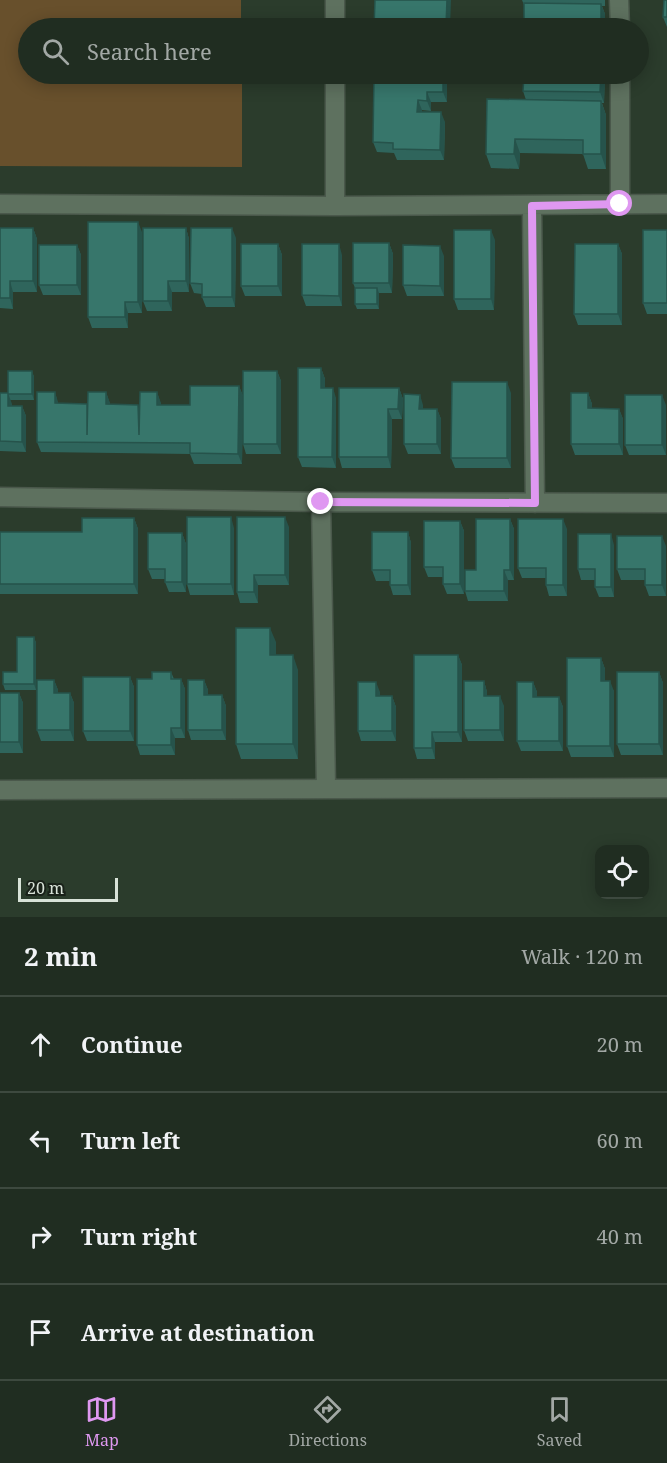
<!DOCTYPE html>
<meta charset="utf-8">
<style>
body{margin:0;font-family:"Noto Serif",serif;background:#28352a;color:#f1f3f6}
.controls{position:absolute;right:18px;bottom:18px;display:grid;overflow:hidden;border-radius:12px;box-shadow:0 3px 15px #0003}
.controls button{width:54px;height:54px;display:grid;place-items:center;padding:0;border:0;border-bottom:2px solid #3d493f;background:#202d21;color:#f1f3f6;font:30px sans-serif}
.scale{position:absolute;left:18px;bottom:15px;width:100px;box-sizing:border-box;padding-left:6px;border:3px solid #d8e2d8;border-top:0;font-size:16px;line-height:21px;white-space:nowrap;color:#d8e2d8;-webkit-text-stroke:4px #192119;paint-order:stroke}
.stop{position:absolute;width:18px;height:18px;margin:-14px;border:4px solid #df98f1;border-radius:50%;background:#fff}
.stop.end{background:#df98f1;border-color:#fff;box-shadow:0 2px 6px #0008}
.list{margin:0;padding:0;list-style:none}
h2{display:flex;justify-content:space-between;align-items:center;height:78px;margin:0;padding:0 24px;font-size:26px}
h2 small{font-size:20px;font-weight:400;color:#a2a8a5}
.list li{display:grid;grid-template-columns:39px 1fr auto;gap:18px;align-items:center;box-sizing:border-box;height:96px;padding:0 24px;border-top:2px solid #3d493f}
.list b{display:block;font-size:22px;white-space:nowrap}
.list em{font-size:20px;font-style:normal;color:#a2a8a5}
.icon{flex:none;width:33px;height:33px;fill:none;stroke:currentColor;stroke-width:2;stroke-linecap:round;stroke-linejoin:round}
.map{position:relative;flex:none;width:667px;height:917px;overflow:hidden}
.search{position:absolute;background:#202d21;box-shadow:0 3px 15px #0003;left:18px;right:18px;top:18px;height:66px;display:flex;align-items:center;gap:15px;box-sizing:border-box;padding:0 21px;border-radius:33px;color:#a2a8a5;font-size:22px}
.sheet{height:462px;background:#202d21}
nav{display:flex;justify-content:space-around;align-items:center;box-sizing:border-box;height:84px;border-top:2px solid #3d493f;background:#202d21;font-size:16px;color:#a2a8a5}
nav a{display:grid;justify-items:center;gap:3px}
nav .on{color:#df98f1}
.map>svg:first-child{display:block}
.green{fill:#68502c}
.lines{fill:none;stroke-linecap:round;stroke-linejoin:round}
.minor-casing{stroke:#4a584b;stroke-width:21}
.minor{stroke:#5e715f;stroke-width:18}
.wall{fill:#2f655c}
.shaded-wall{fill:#26534b}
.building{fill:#37766b;stroke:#26534b;stroke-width:1.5}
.route{stroke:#df98f1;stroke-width:8}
</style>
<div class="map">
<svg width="667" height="917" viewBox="0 0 667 917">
<rect width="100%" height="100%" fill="#2b3c2c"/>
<path class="green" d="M0,0H241V28H28V74H242V167L0,166Z"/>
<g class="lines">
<g class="minor-casing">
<path id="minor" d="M335,0V28
M619,0L620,28
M335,74V206
M620,74V204
M0,204L335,206L667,204
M532,206L535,503
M0,497L321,502L667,503
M321,502L326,787
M0,790L667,788"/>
</g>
<use href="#minor" class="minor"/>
</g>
<path class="wall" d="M522,0H605V6H602L605,14L524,5Z
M667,0V27L663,17Z
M374,74H447V102H431V111L422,110V112L445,122L444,160H397L394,153L377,152L373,142Z
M524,74H605L604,103H602L606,115V169H588L583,154L520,153L519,169L491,168L486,154L526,100L523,91Z
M0,228H33L37,239V292H13V309L0,308Z
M186,228L189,239V292H172V311H147L143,301Z
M667,230V314H647L643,303Z
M142,232V313H128V328H92L88,317Z
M236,238L235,307H206L202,297V294L194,293L190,283Z
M495,240L494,310H458L454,299Z
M389,243L393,254L392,293H379V309H357L355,304V288L353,283Z
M278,244L282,255V296H245L241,286Z
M618,244L622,254V325H578L574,314Z
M77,245L81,255V295H43L39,285Z
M342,255V306H306L302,295Z
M444,256V296H407L403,285Z
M321,368L325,379V388L336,398V468L302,467L298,457Z
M32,371L34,377V400H10L12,406H22L26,416V452L0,451V393H8Z
M277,371L281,381V454H246L243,444Z
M239,386L243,396L242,464H194L190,454L41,452L37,442L55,392L58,404H87L88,407L106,392L110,404L140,409L157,392L161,405H190Z
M399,388L403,399L402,419H392L391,468H342L339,457Z
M511,393V468H455L451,458Z
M588,393L592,404V408L619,409L623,419V455H575L571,444Z
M423,405V409H437L441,419V454H408L404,444Z
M666,405V455H629L625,445Z
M134,518L138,529V594H0V532H82Z
M510,519L514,529V580H508V601H468L465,591L476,570Z
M460,521L464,531V594H447L443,584V577H428L424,567Z
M289,527V585H258V603H240L237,592Z
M234,528V595H190L187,584Z
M567,529V596H549L546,585V578H522L518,568Z
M408,532L411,543V595H393L390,585V581H376L372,570Z
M182,533L186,544V592H169L165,582V579H152L148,569Z
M614,545V597H599L595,587V580H581L578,569Z
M666,546V596H649L645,585V580H621L617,569Z
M34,637L36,643V690H5L3,684L17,672Z
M276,642V655L298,670V759H241L236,744Z
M458,655L462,665V742H435V759H417L414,748Z
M601,658L605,669V681L614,691V757H571L567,746Z
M171,672L174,679H181L185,689V738H175V755H140L137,745L152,679Z
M659,672L663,683V755H621L617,744Z
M130,677L134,687V741H87L83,731Z
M54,680L58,690V693H70L74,703V741H41L37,730Z
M204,680L208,690V695H222L226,706V740H191L188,730Z
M484,681L487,692V696L504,706V741H468L464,730Z
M533,682L537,692V697H559L563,707V751H521L517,741Z
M380,692V696H392L396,707V741H361L358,731Z
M0,693H19L23,703V753H0Z"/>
<path class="shaded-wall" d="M447,0H451L450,28L446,26Z
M601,4L605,14V28H601Z
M443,74H447V102L443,92Z
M601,74H605L604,103L600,92Z
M427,92L431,102V111L427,101Z
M418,100L422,110L421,122L417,112Z
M601,101L606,115V169L601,154Z
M441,112L445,122L444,160L440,150Z
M515,139L520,153L519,169L514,154Z
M138,222L142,232V313L138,302Z
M33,228L37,239V292L33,281Z
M186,228L189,239V292L186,281Z
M232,228L236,238L235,307L232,297Z
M491,230L495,240L494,310L491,299Z
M389,243L393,254L392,293L389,283Z
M278,244L282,255V296L278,286Z
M339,244L342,255V306L339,296Z
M618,244L622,254V325L618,314Z
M77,245L81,255V295L77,285Z
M440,246L444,256V296L440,286Z
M10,281L13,292V309L10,298Z
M168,281L172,292V311L168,301Z
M377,288L379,293V309L377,304Z
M125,302L128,313V328L125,317Z
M321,368L325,379V398L321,388Z
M32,371L34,377V400L32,394Z
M277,371L281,381V454L277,444Z
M507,382L511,393V468L507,458Z
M239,386L243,396L242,464L238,454Z
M333,388L336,398V468L332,457Z
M399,388L403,399L402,419L398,409Z
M55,392L58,402V414L55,403Z
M106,392L110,403V414L106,404Z
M157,392L161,403V415L157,405Z
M8,393L12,404V416L8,406Z
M588,393L592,404V418L588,408Z
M420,395L423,405V419L419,409Z
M662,395L666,405V455L662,445Z
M22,406L26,416V452L22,442Z
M388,409L392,419L391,468L388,457Z
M437,409L441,419V454L437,444Z
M619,409L623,419V455L619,444Z
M231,517L234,528V595L231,584Z
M285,517L289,527V585L285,575Z
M134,518L138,529V594L134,584Z
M510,519L514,529V580L510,570Z
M563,519L567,529V596L563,585Z
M460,521L464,531V594L460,584Z
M408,532L411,543V595L408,585Z
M182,533L186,544V592L182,582Z
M611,534L614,545V597L611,587Z
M662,536L666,546V596L662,585Z
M504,570L508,580V601L504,591Z
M254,575L258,585V603L254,592Z
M270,628L276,642V670L270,655Z
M34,637L36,643V690L34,684Z
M293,655L298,670V759L293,744Z
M458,655L462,665V742L458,732Z
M601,658L605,669V691L601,681Z
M659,672L663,683V755L659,744Z
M130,677L134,687V741L130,731Z
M181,679L185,689V738L181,728Z
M54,680L58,690V703L54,693Z
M204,680L208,690V706L204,695Z
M484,681L487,692V706L484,696Z
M610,681L614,691V757L610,746Z
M376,682L380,692V707L376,696Z
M533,682L537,692V707L533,697Z
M19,693L23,703V753L19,742Z
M70,693L74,703V741L70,730Z
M222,695L226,706V740L222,730Z
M392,696L396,707V741L392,731Z
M500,696L504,706V741L500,730Z
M559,697L563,707V751L559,741Z
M171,728L175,738V755L171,745Z
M432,732L435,742V759L432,748Z"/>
<path class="building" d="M375,0H447L446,26H476L475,28H374Z
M664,0H667V17H663Z
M524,3L601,4V28H524Z
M374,74H443V92H427V101L418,100L417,112H441L440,150L393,149V143L373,142Z
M524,74H601L600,92L523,91Z
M487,99L601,101V154H583V140L515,139L514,154H486Z
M88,222H138V302H125V317H88Z
M0,228H33V281H10V298H0Z
M143,228H186V281H168V301H143Z
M191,228H232V297H202V284L190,283Z
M454,230H491V299H454Z
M643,230H667V303H643Z
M353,243H389V283H353Z
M241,244H278V286H241Z
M302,244H339V296L302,295Z
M575,244H618V314H574Z
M39,245H77V285H39Z
M403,245L440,246V286L403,285Z
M355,288H377V304H355Z
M298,368H321V388H333L332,457H298Z
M8,371H32V394H8Z
M243,371H277V444H243Z
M452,382H507V458H451Z
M190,386H239L238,454L190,453V443L37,442V392H55V403L87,404V435L88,392H106V404L138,405L139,435L140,392H157V405H190Z
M339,388H399L398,409H388V457H339Z
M0,393H8V406H22V442L0,441Z
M571,393H588V408L619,409V444H571Z
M404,394L420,395L419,409H437V444H404Z
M625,395H662V445H625Z
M187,517H231V584H187Z
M237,517H285V575H254V592H237Z
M82,518H134V584H0V532H82Z
M476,519H510V570H504V591H465V570H476Z
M518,519H563V585H546V568H518Z
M424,521H460V584H443V567H424Z
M372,532H408V585H390V570H372Z
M148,533H182V582H165V569H148Z
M578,534H611V587H595V569H578Z
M617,536H662V585H645V569H617Z
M236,628H270V655H293V744H236Z
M17,637H34V684H3V672H17Z
M414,655H458V732H432V748H414Z
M567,658H601V681H610V746H567Z
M152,672H171V679H181V728H171V745H137V679H152Z
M617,672H659V744H617Z
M83,677H130V731H83Z
M37,680H54V693H70V730H37Z
M188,680H204V695H222V730H188Z
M464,681H484V696H500V730H464Z
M358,682H376V696H392V731H358Z
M517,682H533V697H559V741H517Z
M0,693H19V742H0Z"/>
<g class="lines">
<path class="route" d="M321,502L535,503L532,206L620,204"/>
</g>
</svg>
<div class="controls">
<button><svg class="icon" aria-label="locate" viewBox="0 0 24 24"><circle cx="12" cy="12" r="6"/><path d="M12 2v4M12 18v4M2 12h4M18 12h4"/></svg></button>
</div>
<div class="scale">20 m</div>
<div class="stop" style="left:620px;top:204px"></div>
<div class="stop end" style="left:321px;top:502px"></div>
<div class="search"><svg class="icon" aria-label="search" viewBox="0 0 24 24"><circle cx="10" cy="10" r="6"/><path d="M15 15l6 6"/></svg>Search here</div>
</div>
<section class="sheet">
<h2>2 min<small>Walk · 120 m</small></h2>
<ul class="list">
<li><svg class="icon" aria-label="ahead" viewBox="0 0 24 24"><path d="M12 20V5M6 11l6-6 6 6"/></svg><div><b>Continue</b></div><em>20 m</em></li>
<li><svg class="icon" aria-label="left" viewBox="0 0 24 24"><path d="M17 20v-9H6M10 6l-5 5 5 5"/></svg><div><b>Turn left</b></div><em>60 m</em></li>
<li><svg class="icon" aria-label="right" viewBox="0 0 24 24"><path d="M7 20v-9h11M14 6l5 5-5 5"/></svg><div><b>Turn right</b></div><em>40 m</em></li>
<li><svg class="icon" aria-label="arrive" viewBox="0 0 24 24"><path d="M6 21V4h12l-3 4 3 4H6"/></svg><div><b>Arrive at destination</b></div></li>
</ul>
</section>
<nav>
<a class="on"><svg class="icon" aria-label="map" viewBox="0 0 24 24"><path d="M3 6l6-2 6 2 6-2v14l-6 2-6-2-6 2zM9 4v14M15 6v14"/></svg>Map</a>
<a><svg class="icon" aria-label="directions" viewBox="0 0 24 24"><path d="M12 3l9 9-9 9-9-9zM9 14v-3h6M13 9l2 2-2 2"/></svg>Directions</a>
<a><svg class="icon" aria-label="saved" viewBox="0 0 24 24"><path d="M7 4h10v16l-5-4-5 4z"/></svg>Saved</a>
</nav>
